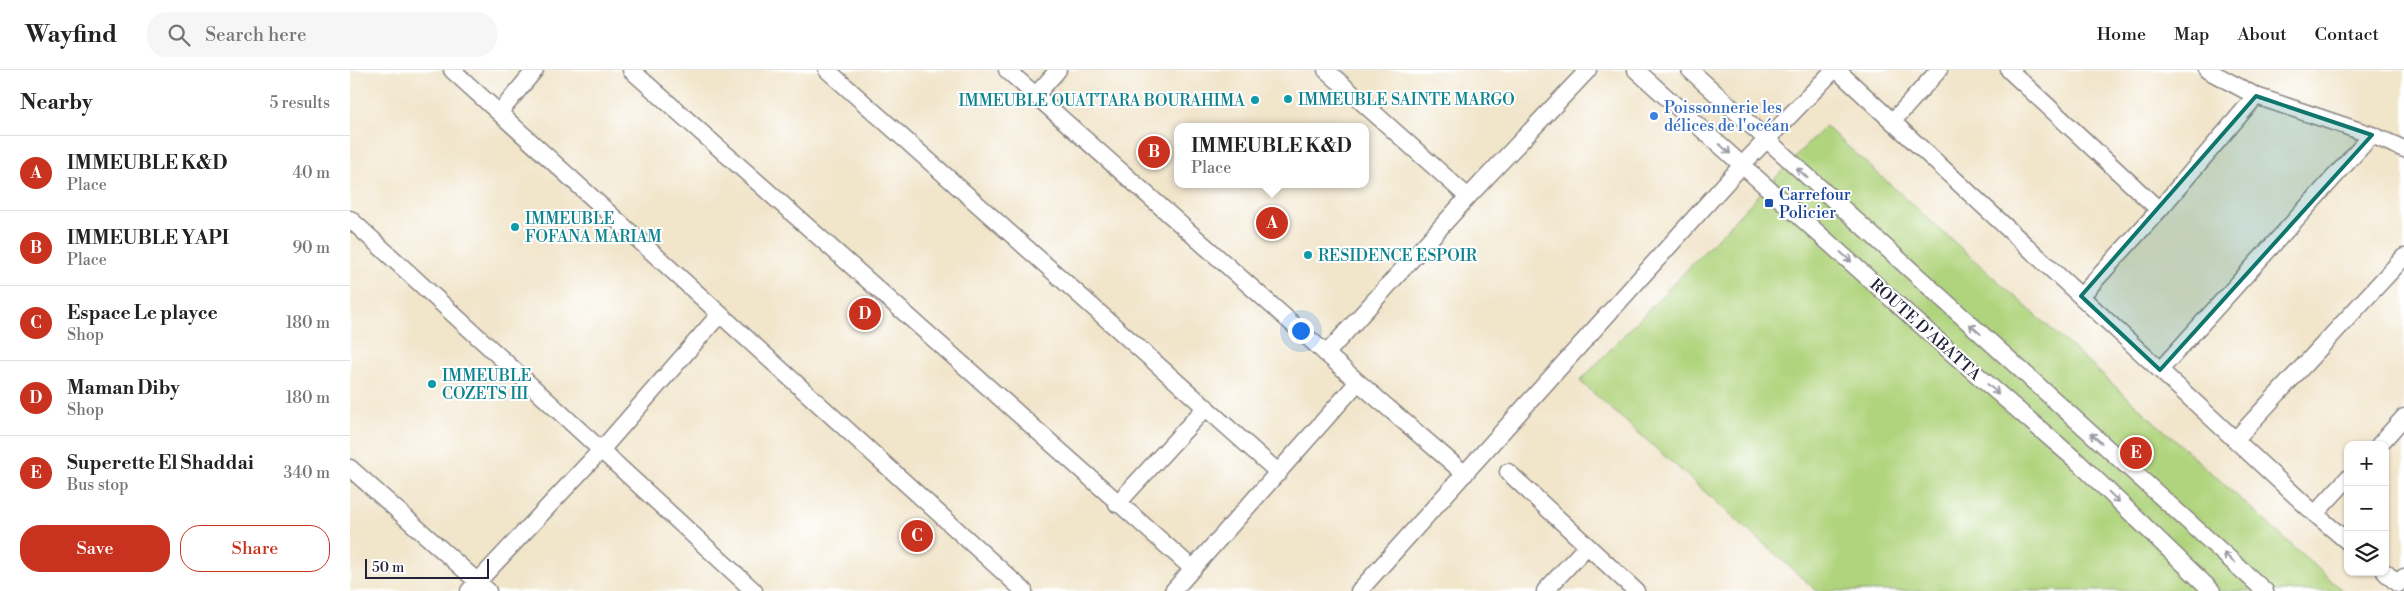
<!DOCTYPE html>
<meta charset="utf-8">
<style>
body{margin:0;font-family:"Libre Bodoni",serif;background:#f6f6f6;color:#222}
.controls{position:absolute;right:15px;bottom:15px;display:grid;overflow:hidden;border-radius:10px;box-shadow:0 1px 4px #0004}
.controls button{width:45px;height:45px;display:grid;place-items:center;padding:0;border:0;border-bottom:1px solid #e0e0e0;background:#fff;color:#222;font:25px sans-serif}
.scale{position:absolute;left:15px;bottom:12px;width:124px;box-sizing:border-box;padding-left:5px;border:2px solid #22223b;border-top:0;font-size:14px;line-height:18px;white-space:nowrap;color:#22223b;-webkit-text-stroke:4px #fff;paint-order:stroke}
.you{position:absolute;left:950px;top:260px;width:18px;height:18px;margin:-12px;border:4px solid #fff;border-radius:50%;background:#1a73e8;box-shadow:0 0 0 8px #1a73e833}
.badge{display:grid;place-items:center;width:32px;height:32px;border-radius:50%;background:#c8321e;color:#fff;font-size:16px;font-weight:700}
.pin{position:absolute;translate:-50% -50%;border:2px solid #fff;box-shadow:0 1px 5px #0006}
.popup{position:absolute;left:824px;top:53px;width:195px;height:65px;box-sizing:border-box;display:grid;place-content:center;border-radius:10px;background:#fff;filter:drop-shadow(0 1px 4px #0005);font-size:16px;white-space:nowrap;color:#767676}
.popup b{font-size:19px;color:#222}
.popup::after{content:'';position:absolute;left:50%;top:100%;margin-left:-10px;border:10px solid transparent;border-top-color:#fff}
.list{margin:0;padding:0;list-style:none}
h2{display:flex;justify-content:space-between;align-items:center;height:65px;margin:0;padding:0 20px;font-size:21px}
h2 small{font-size:16px;font-weight:400;color:#767676}
.list li{display:grid;grid-template-columns:32px 1fr auto;gap:15px;align-items:center;box-sizing:border-box;height:75px;padding:0 20px;border-top:1px solid #e0e0e0}
.list b{display:block;font-size:19px;white-space:nowrap}
.list p{margin:0;font-size:16px;white-space:nowrap;color:#767676}
.list em{font-size:16px;font-style:normal;color:#767676}
.actions{display:flex;gap:10px;padding:15px 20px}
.actions a{flex:1;padding:11px 0;border:1px solid #c8321e;border-radius:20px;text-align:center;font-size:18px;color:#c8321e}
.actions .main{background:#c8321e;color:#fff}
.icon{flex:none;width:28px;height:28px;fill:none;stroke:currentColor;stroke-width:2;stroke-linecap:round;stroke-linejoin:round}
.map{position:relative;flex:none;width:2054px;height:521px;overflow:hidden}
header{display:flex;align-items:center;gap:30px;box-sizing:border-box;height:70px;padding:0 25px;background:#fff;border-bottom:1px solid #e0e0e0}
header strong{font-size:24px}
nav{display:flex;gap:28px;margin-inline-start:auto;font-size:18px}
.search{width:350px;height:45px;background:#f6f6f6;display:flex;align-items:center;gap:12px;box-sizing:border-box;padding:0 18px;border-radius:20px;color:#767676;font-size:19px}
main{display:flex}
aside{flex:1;background:#fff}
.map>svg:first-child{display:block}
.green{fill:#b0d47d;stroke:#697b5c}
.lines{fill:none;stroke-linecap:round;stroke-linejoin:round}
.minor-casing{stroke:#8a8482;stroke-width:19}
.minor{stroke:#fff;stroke-width:16}
.oneway{stroke:#9c9ca7}
.marked{fill:#0f766e;fill-opacity:0.2;stroke:#0f766e;stroke-width:4;stroke-linejoin:round}
.culture-dot{fill:#0f9aa8;stroke:#fff;stroke-width:2}
.shop-dot{fill:#3f7fe0;stroke:#fff;stroke-width:2}
.transit-dot{fill:#1a4fb4;stroke:#fff;stroke-width:2}
.labels{text-anchor:middle;stroke-width:4;stroke-linejoin:round;paint-order:stroke}
.culture-label{font-size:16px;fill:#0d838f;stroke:#fff;text-anchor:start}
.shop-label{font-size:16px;fill:#366cbe;stroke:#fff;text-anchor:start}
.transit-label{font-size:16px;fill:#164399;stroke:#fff;text-anchor:start}
.street-label{font-size:16px;fill:#22223b;stroke:#fff}
</style>
<header>
<strong>Wayfind</strong>
<div class="search"><svg class="icon" aria-label="search" viewBox="0 0 24 24"><circle cx="10" cy="10" r="6"/><path d="M15 15l6 6"/></svg>Search here</div>
<nav><a>Home</a><a>Map</a><a>About</a><a>Contact</a></nav>
</header>
<main>
<aside>
<h2>Nearby<small>5 results</small></h2>
<ul class="list">
<li><span class="badge">A</span><div><b>IMMEUBLE K&amp;D</b><p>Place</p></div><em>40 m</em></li>
<li><span class="badge">B</span><div><b>IMMEUBLE YAPI</b><p>Place</p></div><em>90 m</em></li>
<li><span class="badge">C</span><div><b>Espace Le playce</b><p>Shop</p></div><em>180 m</em></li>
<li><span class="badge">D</span><div><b>Maman Diby</b><p>Shop</p></div><em>180 m</em></li>
<li><span class="badge">E</span><div><b>Superette El Shaddai</b><p>Bus stop</p></div><em>340 m</em></li>
</ul>
<div class="actions"><a class="main">Save</a><a>Share</a></div>
</aside>
<div class="map">
<svg width="2054" height="521" viewBox="0 0 2054 521">
<rect width="100%" height="100%" fill="#fff"/>
<filter id="ink" filterUnits="userSpaceOnUse"><feTurbulence type="fractalNoise" baseFrequency=".02" numOctaves="2"/><feDisplacementMap in="SourceGraphic" scale="10" xChannelSelector="R" yChannelSelector="G"/><feConvolveMatrix kernelMatrix="1 2 1 2 8 2 1 2 1" color-interpolation-filters="sRGB"/></filter>
<filter id="wash" filterUnits="userSpaceOnUse"><feTurbulence type="fractalNoise" baseFrequency=".0096" numOctaves="4" result="noise"/><feDisplacementMap in="SourceGraphic" scale="20" xChannelSelector="R" yChannelSelector="G"/><feGaussianBlur stdDeviation="1.12" result="paint"/><feColorMatrix in="noise" values="0 0 0 0 0 0 0 0 0 0 0 0 0 0 0 0 0 1.4 0 .05"/><feComposite in="paint" operator="in"/></filter>
<g filter="url(#wash)">
<rect width="100%" height="100%" fill="#f1e5ca"/>
<path class="green" d="M1475,56L1993,521H1467L1230,311Z"/>
</g>
<g filter="url(#ink)">
<g class="lines">
<g class="minor-casing">
<path id="minor" d="M102,0L674,521
M281,0L843,499
M477,0L929,403
M657,0L1008,312L1115,404
M976,0L1118,127
M1286,0L1603,284L1728,392L1862,521
M1340,0L1915,521
M1487,0L1965,444L1998,472
M1659,0L1809,140
M1857,0L1906,26L2022,65L2054,79
M685,26L708,0
M150,42L185,0
M1543,51L1589,0
M0,149L404,521
M1731,226L1809,140L1906,26
M976,284L1118,127L1238,0
M1810,300L2022,65
M1885,370L2054,187
M2029,375L2054,347
M0,398L138,521
M1158,402L1286,521
M767,434L856,337
M1965,444L1998,408
M2035,502L2048,514L2054,507
M119,521L252,379L369,245
M823,521L1008,312
M1009,521L1392,95L1484,0
M1195,521L1237,476"/>
</g>
<use href="#minor" class="minor"/>
</g>
<defs><path id="oneway-shaft" d="M-6 0H5M1.5-3L5.5 0L1.5 3" fill="none" stroke-width="1.6" stroke-linecap="round" stroke-linejoin="round" transform="scale(1.25)"/></defs>
<g class="oneway">
<use href="#oneway-shaft" transform="translate(1375 79) rotate(42)"/>
<use href="#oneway-shaft" transform="translate(1452 103) rotate(-138)"/>
<use href="#oneway-shaft" transform="translate(1496 187) rotate(42)"/>
<use href="#oneway-shaft" transform="translate(1625 259) rotate(-138)"/>
<use href="#oneway-shaft" transform="translate(1643 319) rotate(41)"/>
<use href="#oneway-shaft" transform="translate(1746 368) rotate(-138)"/>
<use href="#oneway-shaft" transform="translate(1764 427) rotate(44)"/>
<use href="#oneway-shaft" transform="translate(1879 488) rotate(-138)"/>
</g>
</g>
<path class="marked" d="M1906,26L2022,65L1810,300L1731,226Z"/>
<g class="culture-dot">
<circle cx="938" cy="29" r="5"/>
<circle cx="905" cy="30" r="5"/>
<circle cx="165" cy="157" r="5"/>
<circle cx="958" cy="185" r="5"/>
<circle cx="82" cy="314" r="5"/>
</g>
<circle class="shop-dot" cx="1304" cy="46" r="5"/>
<rect class="transit-dot" x="1414" y="128" width="10" height="10" rx="2.5"/>
<g class="labels">
<g class="culture-label">
<text x="948" y="35">IMMEUBLE SAINTE MARGO</text>
<text x="895" y="36" text-anchor="end">IMMEUBLE OUATTARA BOURAHIMA</text>
<text x="175" y="154">IMMEUBLE<tspan x="175" dy="18">FOFANA MARIAM</tspan></text>
<text x="968" y="191">RESIDENCE ESPOIR</text>
<text x="92" y="311">IMMEUBLE<tspan x="92" dy="18">COZETS III</tspan></text>
</g>
<g class="shop-label">
<text x="1314" y="43">Poissonnerie les<tspan x="1314" dy="18">délices de l'océan</tspan></text>
</g>
<g class="transit-label">
<text x="1429" y="130">Carrefour<tspan x="1429" dy="18">Policier</tspan></text>
</g>
<g class="street-label">
<text transform="translate(1576 259) rotate(42)" y="6">ROUTE D'ABATTA</text>
</g>
</g>
</svg>
<div class="controls">
<button>+</button>
<button>−</button>
<button><svg class="icon" aria-label="layers" viewBox="0 0 24 24"><path d="M12 4l9 5-9 5-9-5zM3 14l9 5 9-5"/></svg></button>
</div>
<div class="scale">50 m</div>
<div class="you"></div>
<div class="pin badge" style="left:922px;top:153px">A</div>
<div class="popup"><b>IMMEUBLE K&amp;D</b>Place</div>
<div class="pin badge" style="left:804px;top:82px">B</div>
<div class="pin badge" style="left:567px;top:466px">C</div>
<div class="pin badge" style="left:515px;top:244px">D</div>
<div class="pin badge" style="left:1786px;top:383px">E</div>
</div>
</main>
